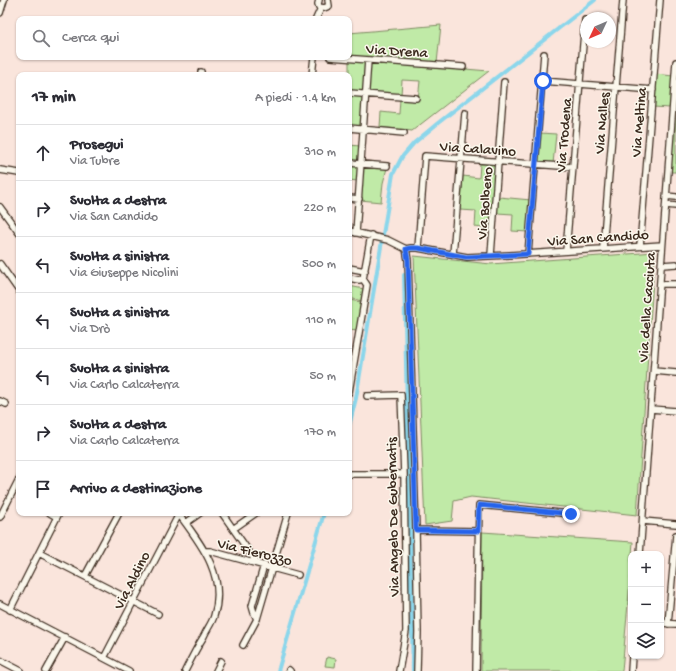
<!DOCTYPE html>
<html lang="it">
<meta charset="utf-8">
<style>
body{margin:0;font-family:"Gochi Hand",sans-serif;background:#f7f7f7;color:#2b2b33}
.controls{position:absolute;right:12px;bottom:12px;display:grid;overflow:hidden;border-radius:8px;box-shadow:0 1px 3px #0004}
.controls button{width:36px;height:36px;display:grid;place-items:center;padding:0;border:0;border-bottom:1px solid #e1e1e2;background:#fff;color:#2b2b33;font:20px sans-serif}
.compass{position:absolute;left:580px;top:12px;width:36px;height:36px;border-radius:50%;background:#fff;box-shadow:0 1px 3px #0004;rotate:226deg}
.stop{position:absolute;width:12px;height:12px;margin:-9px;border:3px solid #2563eb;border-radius:50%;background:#fff}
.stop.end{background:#2563eb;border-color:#fff;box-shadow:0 1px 4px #0008}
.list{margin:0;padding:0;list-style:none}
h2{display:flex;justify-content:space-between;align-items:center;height:52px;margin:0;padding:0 16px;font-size:17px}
h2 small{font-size:13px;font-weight:400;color:#7c7c81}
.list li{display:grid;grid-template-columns:26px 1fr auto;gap:12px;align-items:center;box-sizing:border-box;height:56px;padding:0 16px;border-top:1px solid #e1e1e2}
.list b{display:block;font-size:15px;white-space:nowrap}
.list p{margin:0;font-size:13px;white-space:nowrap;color:#7c7c81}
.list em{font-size:13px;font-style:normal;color:#7c7c81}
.icon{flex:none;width:22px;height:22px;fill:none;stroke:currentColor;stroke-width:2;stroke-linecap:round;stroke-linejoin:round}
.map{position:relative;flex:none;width:676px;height:671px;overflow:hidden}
.search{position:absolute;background:#fff;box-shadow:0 1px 3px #0004;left:16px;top:16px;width:336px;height:44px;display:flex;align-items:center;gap:10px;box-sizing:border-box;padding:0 14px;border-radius:8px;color:#7c7c81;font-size:15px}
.panel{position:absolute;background:#fff;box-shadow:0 1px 3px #0004;left:16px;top:72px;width:336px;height:444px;border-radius:8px}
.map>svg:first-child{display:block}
.green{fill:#c0eaa7;stroke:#7e8a62}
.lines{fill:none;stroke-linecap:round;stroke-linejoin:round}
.canal{stroke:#8bd6eb;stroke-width:4}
.minor-casing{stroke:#3b2a1e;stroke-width:8}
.minor{stroke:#fbf7ec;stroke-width:5.5}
.route{stroke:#2563eb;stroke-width:5}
.labels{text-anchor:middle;stroke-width:3;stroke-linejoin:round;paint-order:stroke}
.street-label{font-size:15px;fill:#3b2a1e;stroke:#fbf7ec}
</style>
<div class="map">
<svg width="676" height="671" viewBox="0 0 676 671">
<rect width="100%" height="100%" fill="#fae5dc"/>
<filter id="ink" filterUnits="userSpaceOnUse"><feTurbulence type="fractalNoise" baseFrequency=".025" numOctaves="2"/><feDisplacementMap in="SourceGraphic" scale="8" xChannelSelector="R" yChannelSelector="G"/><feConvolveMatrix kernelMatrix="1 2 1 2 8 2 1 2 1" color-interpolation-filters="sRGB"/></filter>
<g filter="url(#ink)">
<path class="green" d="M441,25L437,63L349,56V33Z
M349,60L365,61L363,92L349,91Z
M369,61L489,71L412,131L380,127L381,112L399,114L400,99L418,100L420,81L402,80L401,95L367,92Z
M656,74L673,76L670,108L653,107Z
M349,94L363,95L361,127L349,126Z
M676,98V172H670Z
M540,133L556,134L553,164L538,162Z
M349,145L360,146L359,162L349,161Z
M480,164L495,165L490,229L475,227L476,211L460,210L463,176L479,178Z
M349,165L358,166L357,181L349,180Z
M363,166L387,168L383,183L381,202L360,200Z
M499,197L531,200L528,232L512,231L513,214L497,213Z
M655,252L637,515L471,497L454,501L452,521L425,525L414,256L491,264Z
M349,286L364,289L362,301L349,298Z
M349,300L361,302L357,331L349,330Z
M482,532L633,542L632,554H631V570L622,671H481Z
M327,657L336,659L335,667L325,666Z"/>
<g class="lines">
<path class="canal" d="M404,275L413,671
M349,426L356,398L393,174L402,157L414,143L438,123L595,0
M278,671L324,513"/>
<g class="minor-casing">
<path id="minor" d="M319,0L318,4L319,7L324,8L329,6L328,0
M0,13L4,0
M316,19L321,8
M330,57L463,67
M201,75V72
M312,75L314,57
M543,81L653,90
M349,93L416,98
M349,128L404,133
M349,163L387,166
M0,170L19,173
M666,196L676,197
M349,198L359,199
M666,205L676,206
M0,207L19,233
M349,231L388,240L406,249L411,248H418L467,257L510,255L662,245
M356,233L368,60
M640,246L660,0
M418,248L425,156L573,167
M603,248L623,0
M406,249L408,260L416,530L418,632L417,671
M566,251L585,20
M453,254L465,113
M528,254L544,54
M491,255L504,82
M0,264L19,291
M662,265L676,264
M349,268L365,271
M349,278L359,280L363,279L371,235
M661,284H676
M654,371L676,373
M349,392L367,285L363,279
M367,396L401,395L404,474L406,631L399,671
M0,401L6,404
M651,409L676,411
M349,474H404
M50,513L57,517
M178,513C201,544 227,576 214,616C212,623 207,629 204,636C197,647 191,659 185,671
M222,513L257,563
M0,517L19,479
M643,521L676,524
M186,523L200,513
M233,529L256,513
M416,530L478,531
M205,551H210L298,575
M39,553L158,614
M640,554L676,62
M85,576L119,513
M0,604L129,671
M10,610L59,513
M257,619L254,613L252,606L264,565
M661,623L676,624
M668,624L676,535
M243,645L257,619L288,513
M104,658L179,514
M0,660L21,671
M289,670L290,671
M46,671L65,637
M216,671L221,661
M476,671L479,505L571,514
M631,671L632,656"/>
</g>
<use href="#minor" class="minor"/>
</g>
</g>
<g class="lines" filter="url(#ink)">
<path class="route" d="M543,81L528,254L466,257L418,248H411L406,249L408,260L416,530L478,531L479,505L571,514"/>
</g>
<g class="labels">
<g class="street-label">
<text transform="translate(397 50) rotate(4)" y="5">Via Drena</text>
<text transform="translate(638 122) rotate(-85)" y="5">Via Meltina</text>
<text transform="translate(601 123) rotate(-85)" y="5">Via Nalles</text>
<text transform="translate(563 135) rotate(-85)" y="5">Via Trodena</text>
<text transform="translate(478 148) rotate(4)" y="5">Via Calavino</text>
<text transform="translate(484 203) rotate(-85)" y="5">Via Bolbeno</text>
<text transform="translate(598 237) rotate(-4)" y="5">Via San Candido</text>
<text transform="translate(646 307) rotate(-86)" y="5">Via della Cacciuta</text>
<text transform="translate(392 517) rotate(-91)" y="5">Via Angelo De Gubernatis</text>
<text transform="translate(255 551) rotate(14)" y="5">Via Fierozzo</text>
<text transform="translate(131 580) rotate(-63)" y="5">Via Aldino</text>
</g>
</g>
</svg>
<div class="controls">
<button>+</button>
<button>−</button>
<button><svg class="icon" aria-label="layers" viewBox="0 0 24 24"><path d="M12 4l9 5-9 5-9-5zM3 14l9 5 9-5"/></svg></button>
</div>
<svg class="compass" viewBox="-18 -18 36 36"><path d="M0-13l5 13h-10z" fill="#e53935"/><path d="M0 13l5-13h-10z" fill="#7c7c81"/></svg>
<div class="stop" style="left:543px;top:81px"></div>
<div class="stop end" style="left:571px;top:514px"></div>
<div class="search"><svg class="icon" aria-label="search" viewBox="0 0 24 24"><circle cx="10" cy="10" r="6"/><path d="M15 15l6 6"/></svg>Cerca qui</div>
<section class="panel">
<h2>17 min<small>A piedi · 1.4 km</small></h2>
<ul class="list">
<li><svg class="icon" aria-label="ahead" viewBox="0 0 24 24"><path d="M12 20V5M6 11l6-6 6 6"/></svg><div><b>Prosegui</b><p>Via Tubre</p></div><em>310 m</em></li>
<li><svg class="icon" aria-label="right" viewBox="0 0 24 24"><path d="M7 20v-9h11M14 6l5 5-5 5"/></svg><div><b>Svolta a destra</b><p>Via San Candido</p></div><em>220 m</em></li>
<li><svg class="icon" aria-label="left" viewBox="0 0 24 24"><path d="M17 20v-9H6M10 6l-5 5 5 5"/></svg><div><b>Svolta a sinistra</b><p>Via Giuseppe Nicolini</p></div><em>500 m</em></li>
<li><svg class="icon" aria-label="left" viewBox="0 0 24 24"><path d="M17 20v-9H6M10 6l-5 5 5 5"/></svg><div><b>Svolta a sinistra</b><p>Via Drò</p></div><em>110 m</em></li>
<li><svg class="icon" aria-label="left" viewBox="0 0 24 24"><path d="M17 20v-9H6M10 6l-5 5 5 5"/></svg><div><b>Svolta a sinistra</b><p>Via Carlo Calcaterra</p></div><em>50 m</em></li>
<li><svg class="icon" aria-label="right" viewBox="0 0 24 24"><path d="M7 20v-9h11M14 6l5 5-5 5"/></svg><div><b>Svolta a destra</b><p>Via Carlo Calcaterra</p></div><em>170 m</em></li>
<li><svg class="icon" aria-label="arrive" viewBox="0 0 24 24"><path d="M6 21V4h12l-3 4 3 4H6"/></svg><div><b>Arrivo a destinazione</b></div></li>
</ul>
</section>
</div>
